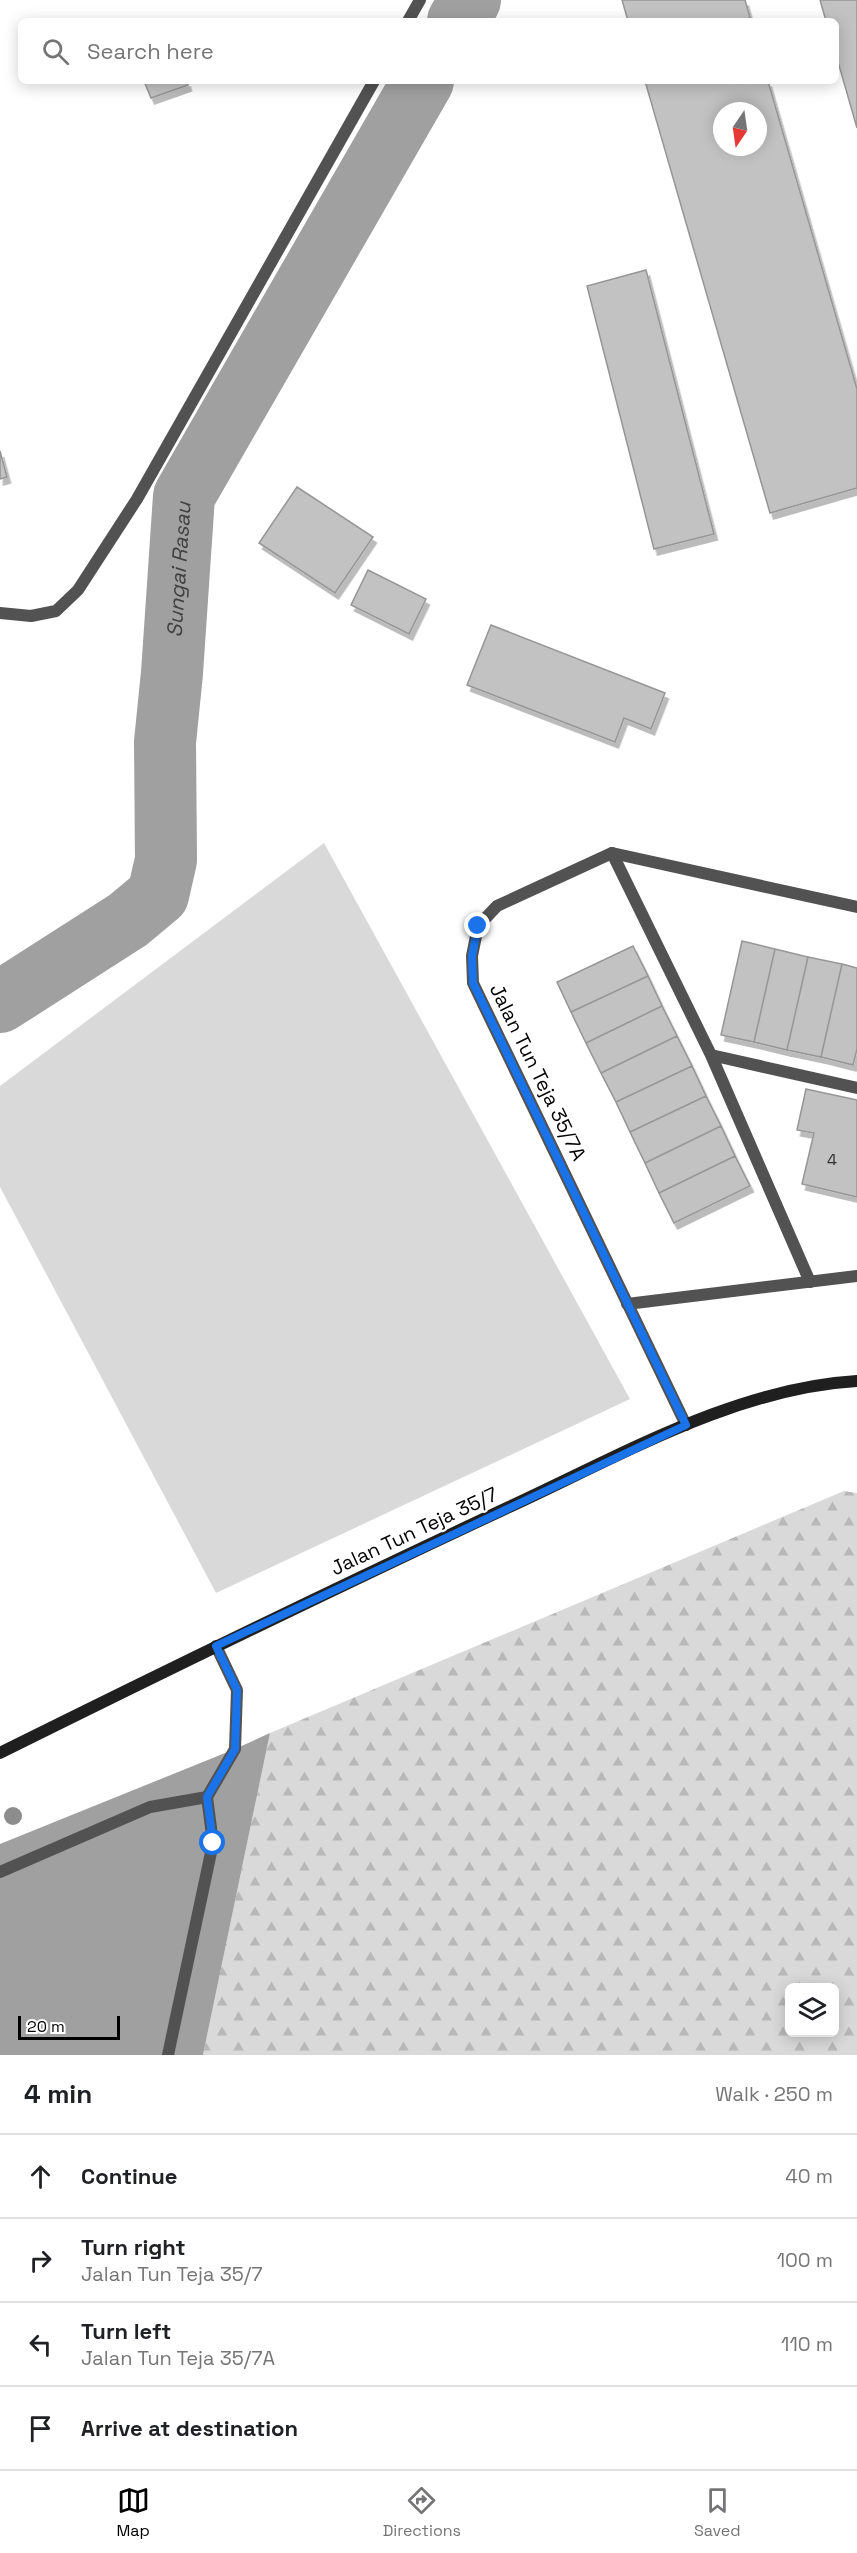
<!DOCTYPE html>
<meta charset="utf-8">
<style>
body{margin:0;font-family:"Space Grotesk",sans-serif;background:#f2f2f2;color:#202124}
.controls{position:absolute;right:18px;bottom:18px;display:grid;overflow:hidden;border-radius:9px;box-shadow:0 3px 15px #0003}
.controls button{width:54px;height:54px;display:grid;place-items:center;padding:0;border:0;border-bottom:2px solid #e0e0e0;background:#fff;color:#202124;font:30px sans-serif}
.compass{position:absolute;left:713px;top:102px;width:54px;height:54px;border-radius:50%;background:#fff;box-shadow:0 3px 15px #0003;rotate:193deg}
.scale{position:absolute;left:18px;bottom:15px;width:102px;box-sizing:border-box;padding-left:6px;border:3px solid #000;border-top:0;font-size:16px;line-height:21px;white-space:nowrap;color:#000;-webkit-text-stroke:4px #fff;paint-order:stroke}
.stop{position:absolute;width:18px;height:18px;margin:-14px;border:4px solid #1a73e8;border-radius:50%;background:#fff}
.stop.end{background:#1a73e8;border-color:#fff;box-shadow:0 2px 6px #0008}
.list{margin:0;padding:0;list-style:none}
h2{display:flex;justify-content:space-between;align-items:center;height:78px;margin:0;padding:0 24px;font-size:26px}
h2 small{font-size:20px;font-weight:400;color:#757577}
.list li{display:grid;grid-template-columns:39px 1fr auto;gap:18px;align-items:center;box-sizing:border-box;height:84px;padding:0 24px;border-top:2px solid #e0e0e0}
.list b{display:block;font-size:22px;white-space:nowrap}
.list p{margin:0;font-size:20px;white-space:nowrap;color:#757577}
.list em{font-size:20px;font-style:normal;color:#757577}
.icon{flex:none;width:33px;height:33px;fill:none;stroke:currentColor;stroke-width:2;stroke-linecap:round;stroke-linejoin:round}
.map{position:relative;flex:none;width:857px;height:2055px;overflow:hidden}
.search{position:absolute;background:#fff;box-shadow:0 3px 15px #0003;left:18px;right:18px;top:18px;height:66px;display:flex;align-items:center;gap:15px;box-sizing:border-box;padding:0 21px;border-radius:9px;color:#757577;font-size:22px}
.sheet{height:414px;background:#fff}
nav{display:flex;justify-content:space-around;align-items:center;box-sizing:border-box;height:84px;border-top:2px solid #e0e0e0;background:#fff;font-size:16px;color:#757577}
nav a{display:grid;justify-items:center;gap:3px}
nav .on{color:#000}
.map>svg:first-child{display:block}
.forest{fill:url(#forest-firs);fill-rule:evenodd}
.pitch{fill:#d9d9d9}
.water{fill:#a0a0a0}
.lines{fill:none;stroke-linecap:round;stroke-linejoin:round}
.river{stroke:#a0a0a0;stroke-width:62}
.building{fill:#c2c2c2;stroke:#969696;stroke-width:1.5;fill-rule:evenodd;filter:url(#shadow)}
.lane{stroke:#525252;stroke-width:12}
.street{stroke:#525252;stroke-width:12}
.secondary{stroke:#1f1f1f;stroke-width:12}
.tree{fill:#8d8d8d}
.route{stroke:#1a73e8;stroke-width:8}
.labels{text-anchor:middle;stroke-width:4.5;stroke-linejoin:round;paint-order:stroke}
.number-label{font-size:16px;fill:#303030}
.street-label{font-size:20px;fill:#000;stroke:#fff}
.water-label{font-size:21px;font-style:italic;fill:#414141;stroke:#fff}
</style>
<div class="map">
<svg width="857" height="2055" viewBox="0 0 857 2055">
<defs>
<pattern id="forest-firs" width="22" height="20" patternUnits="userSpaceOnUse" patternTransform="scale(1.5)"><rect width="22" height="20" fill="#d9d9d9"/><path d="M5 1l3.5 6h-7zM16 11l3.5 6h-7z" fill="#b8b8b8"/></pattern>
<filter id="shadow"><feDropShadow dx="3.5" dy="6" stdDeviation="0" flood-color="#0004"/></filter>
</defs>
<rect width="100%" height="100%" fill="#fff"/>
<path class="forest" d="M844,1491L857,1493V2055H203L270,1733ZM790,1988H834V2032H790Z"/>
<path class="pitch" d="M324,843L630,1399L216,1593L0,1187V1086Z"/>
<path class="water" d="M270,1733L203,2055H0V1844L235,1749Z"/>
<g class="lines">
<g class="river">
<path d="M458,21L470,0"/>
<path id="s1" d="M0,1002L128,920L158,895L166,860L165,742L172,673L184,496L423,81"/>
</g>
</g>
<path class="building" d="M622,0H745L751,21H628Z
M820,0H857V128L836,55V21H826Z
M144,81H187L188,85L151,98Z
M645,81H768L857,389V488L770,513ZM722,111H758V147H722Z
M646,270L714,534L654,549L587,286Z
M0,451L7,477L0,479Z
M297,487L373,537L335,593L259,543Z
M368,570L426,599L409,634L351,605Z
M491,625L665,693L651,729L624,718L615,742L467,685Z
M742,941L775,949L754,1042L721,1035Z
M633,946L648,976L571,1012L557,982Z
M775,949L808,957L787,1050L754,1042Z
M808,957L842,964L821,1057L787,1050Z
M842,964L857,968V1049L853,1065L821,1057Z
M648,976L662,1006L586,1043L571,1012Z
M662,1006L677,1036L601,1073L586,1043Z
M677,1036L692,1066L616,1102L601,1073Z
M692,1066L706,1096L630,1132L616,1102Z
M806,1089L857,1100V1197L802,1184L814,1133L797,1130Z
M706,1096L721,1126L645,1163L630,1132Z
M721,1126L735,1156L659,1193L645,1163Z
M735,1156L750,1186L674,1223L659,1193Z"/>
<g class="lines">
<path class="lane" d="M408,21L420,0
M0,613L31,616L56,611L78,590L137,499L374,81
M612,853L711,1055L810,1282
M711,1055L857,1088
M0,1872L150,1807L207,1797
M168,2055L213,1843L207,1797L235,1749L237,1690L216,1646"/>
<path class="street" d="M627,1304L857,1276
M686,1425L473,983L472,956L478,926L497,906L612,853L857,907"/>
<path class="secondary" d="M0,1753C169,1669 338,1587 509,1507C618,1457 735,1388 857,1381"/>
</g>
<circle class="tree" cx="13" cy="1816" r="9"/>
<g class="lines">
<path class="route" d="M213,1843L207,1797L235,1749L237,1690L216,1646L686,1425L473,983L472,956L478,926"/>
</g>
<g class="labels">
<g class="number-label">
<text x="832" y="1165">4</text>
</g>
<g class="street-label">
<text transform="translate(538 1072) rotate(64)" y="7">Jalan Tun Teja 35/7A</text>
<text transform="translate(414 1531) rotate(-25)" y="7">Jalan Tun Teja 35/7</text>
</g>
<g class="water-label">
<text dy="7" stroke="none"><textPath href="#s1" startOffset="518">Sungai Rasau</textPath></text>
</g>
</g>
</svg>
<div class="controls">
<button><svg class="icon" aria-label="layers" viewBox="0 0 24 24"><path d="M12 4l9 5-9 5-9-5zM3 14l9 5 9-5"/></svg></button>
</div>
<svg class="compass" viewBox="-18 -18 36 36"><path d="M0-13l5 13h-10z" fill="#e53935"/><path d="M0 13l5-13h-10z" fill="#757577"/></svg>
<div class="scale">20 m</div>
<div class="stop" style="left:213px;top:1843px"></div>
<div class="stop end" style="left:478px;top:926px"></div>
<div class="search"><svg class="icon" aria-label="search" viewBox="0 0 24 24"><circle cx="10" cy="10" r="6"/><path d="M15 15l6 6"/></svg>Search here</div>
</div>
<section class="sheet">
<h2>4 min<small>Walk · 250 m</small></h2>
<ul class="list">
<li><svg class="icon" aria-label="ahead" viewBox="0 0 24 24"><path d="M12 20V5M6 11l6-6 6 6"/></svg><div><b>Continue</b></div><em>40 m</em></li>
<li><svg class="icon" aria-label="right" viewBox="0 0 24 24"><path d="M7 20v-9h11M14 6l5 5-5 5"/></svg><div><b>Turn right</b><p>Jalan Tun Teja 35/7</p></div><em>100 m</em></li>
<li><svg class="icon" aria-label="left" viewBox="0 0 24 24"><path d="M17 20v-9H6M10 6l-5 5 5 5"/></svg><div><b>Turn left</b><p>Jalan Tun Teja 35/7A</p></div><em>110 m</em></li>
<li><svg class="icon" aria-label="arrive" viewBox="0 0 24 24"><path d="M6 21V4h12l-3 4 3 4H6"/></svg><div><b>Arrive at destination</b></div></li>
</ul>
</section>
<nav>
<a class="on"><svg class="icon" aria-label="map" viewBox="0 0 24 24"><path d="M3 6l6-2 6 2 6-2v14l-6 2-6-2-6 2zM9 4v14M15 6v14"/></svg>Map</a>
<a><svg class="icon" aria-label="directions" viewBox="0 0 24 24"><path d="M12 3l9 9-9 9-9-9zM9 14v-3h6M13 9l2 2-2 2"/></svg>Directions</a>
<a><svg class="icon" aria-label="saved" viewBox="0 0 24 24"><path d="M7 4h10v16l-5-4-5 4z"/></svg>Saved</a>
</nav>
